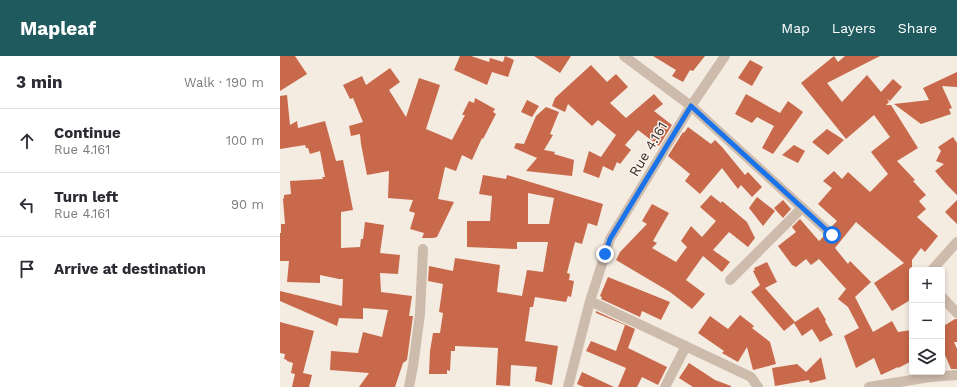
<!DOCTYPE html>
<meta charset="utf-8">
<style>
body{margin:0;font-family:"Work Sans",sans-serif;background:#f2f2f3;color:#2b2b33}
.controls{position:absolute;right:12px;bottom:12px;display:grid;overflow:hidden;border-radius:4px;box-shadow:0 2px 6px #0003}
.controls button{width:36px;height:36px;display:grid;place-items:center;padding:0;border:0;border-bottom:1px solid #e1e1e2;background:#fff;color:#2b2b33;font:20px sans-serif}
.stop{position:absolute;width:12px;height:12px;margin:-9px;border:3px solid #1a73e8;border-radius:50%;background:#fff}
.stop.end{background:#1a73e8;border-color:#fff;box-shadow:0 1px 4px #0008}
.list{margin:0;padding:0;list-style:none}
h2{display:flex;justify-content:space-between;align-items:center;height:52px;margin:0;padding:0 16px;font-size:17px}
h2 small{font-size:13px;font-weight:400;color:#7c7c81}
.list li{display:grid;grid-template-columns:26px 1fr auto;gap:12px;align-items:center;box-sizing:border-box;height:64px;padding:0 16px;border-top:1px solid #e1e1e2}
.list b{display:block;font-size:15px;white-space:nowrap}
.list p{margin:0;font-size:13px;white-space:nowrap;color:#7c7c81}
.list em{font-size:13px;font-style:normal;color:#7c7c81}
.icon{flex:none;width:22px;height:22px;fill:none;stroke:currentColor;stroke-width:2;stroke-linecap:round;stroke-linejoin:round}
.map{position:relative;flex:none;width:677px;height:331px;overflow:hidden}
header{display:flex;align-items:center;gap:24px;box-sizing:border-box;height:56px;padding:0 20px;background:#1f5a5e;color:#fff}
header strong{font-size:19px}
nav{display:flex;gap:22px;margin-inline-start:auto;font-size:14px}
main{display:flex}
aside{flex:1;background:#fff}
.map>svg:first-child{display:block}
.building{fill:#c8694b;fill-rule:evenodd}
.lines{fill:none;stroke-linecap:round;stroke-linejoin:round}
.street{stroke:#cdbbac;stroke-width:10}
.route{stroke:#1a73e8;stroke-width:5}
.labels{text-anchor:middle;stroke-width:3;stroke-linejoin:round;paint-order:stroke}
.street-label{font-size:14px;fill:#3b302b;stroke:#fbf5ee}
</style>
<header>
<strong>Mapleaf</strong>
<nav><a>Map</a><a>Layers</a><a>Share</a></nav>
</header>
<main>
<aside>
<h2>3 min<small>Walk · 190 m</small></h2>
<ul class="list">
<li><svg class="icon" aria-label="ahead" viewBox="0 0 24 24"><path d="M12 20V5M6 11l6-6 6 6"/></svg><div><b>Continue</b><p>Rue 4.161</p></div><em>100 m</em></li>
<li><svg class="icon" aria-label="left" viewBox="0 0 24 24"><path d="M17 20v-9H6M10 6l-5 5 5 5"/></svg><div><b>Turn left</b><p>Rue 4.161</p></div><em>90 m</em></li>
<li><svg class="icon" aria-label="arrive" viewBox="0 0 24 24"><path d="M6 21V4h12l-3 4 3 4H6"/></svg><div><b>Arrive at destination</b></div></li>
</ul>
</aside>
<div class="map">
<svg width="677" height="331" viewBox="0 0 677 331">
<rect width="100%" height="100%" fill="#f4ebe1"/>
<path class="building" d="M0,0H15L27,18L0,35Z
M180,0H191L209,6L210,2L223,6L225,0L234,4L228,21L212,16L207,29L174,14Z
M254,0H291L280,17Z
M373,0H425L413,15L410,14L403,26L392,20L396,14Z
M554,0L558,6L565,0H600L547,27L562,46L587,19L601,36L613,23L622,31L610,45L607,43L609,46L606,49H611L638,92L617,105L635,124L633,125L646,139L639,145L646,153L637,161L658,180L645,196L641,192L632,204V243L612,255L594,227L624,207L576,166L555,192L568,208L570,205L591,226L575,241L593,276L612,265L618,276L632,274V305L618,312V311L601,319L594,302L576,312L564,280L579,272L568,251L558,243L566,233L539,203L531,209L526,203L516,211L512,209L498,190L516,176L512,171L520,163L539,185L544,180L551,185H554L557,183L558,180V177L552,170L557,165L538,148L552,132L543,125L554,115L562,123L568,116L590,136L608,118L591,96L610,81L594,59L566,83L521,27Z
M470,4L483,11L472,30L458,22Z
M311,9L327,26L336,18L348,31L330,47L346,62L374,38L383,48L374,55L392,69L379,90L358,74L345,89L351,94L340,108L337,106L333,115L323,110L319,122L303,116L309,95L321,101L336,79L318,64L312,70L288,48L285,56L272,50L275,42Z
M110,12L120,26L109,34L126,61L139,22L160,29L146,73L172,84L185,59H182L189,45L194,47L195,42L215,53L213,56L216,58L203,83L202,82L192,104L182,99L176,115L165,111L158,143L174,146L157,181L153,182H142L144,177L130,173L135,157L129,155L133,144L108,142L109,115L87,119L81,88L80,78L71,80L69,70L83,66L73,42L70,43L63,29L82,20L86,29Z
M677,16V31L662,30L672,52L669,53L671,58L641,68L614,48L649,44L643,32Z
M466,38L500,57L508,45L523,56L493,98L482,92L494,70L477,61L472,67L455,58Z
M7,39L10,69L17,65L18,72L45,65L56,105L63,104L73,154L61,156V192L80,191L81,183H83L85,166L104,169L100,197L120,199L118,218L100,217L101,236L132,240L129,260H133L127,304L123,307L115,331H79L89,317L50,314L51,295L78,297L83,276L102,281L108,254L83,252V263L59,262L57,270L0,245V235L62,250L63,223H59L40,219V227L7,226L9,205H0V177H1V168H5L3,143L4,142V139L11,138L10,125L43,123L42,121H45L40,95L30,98L28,92H26L25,89L0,93V40Z
M247,44L259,50L252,61L241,56Z
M266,51L279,56L270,78L273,79L264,94L275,96L274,98L294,104L292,120L246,115L257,102L234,92L236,87L244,88L256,60Z
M408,71L431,88L435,84L442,91L465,119L468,116L482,131L472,141L461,129L458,133L442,112L420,138L405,125L410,118L388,100L403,76L404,77Z
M547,73L564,84L548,99L532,86Z
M673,81L677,87V139L666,128L655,115L664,108L656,105L661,95L658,91Z
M514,89L525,95L518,107L502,99Z
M203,119L226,123L227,119L323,148L317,170L308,167L302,188L295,186L287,217L290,218L289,224L294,225L291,241L288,240L286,246L255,241L253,251H250L245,285L278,290L272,329L255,325L257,311L231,309L230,330L216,329L218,292L175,290V295H171L170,315L167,314V318H149L150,295L153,277H160L163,257L159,256L163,228L148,225L149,210L173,215L175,202L220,209L217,236L242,240L247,214L263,216L268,186H237V193L187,191V165H210L212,140L199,138ZM248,137L274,142L269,168H248Z
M431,139L441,147L442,145L467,166L475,182L468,191L449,176L433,194L450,206L442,216L423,200L406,224L425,238L412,253L390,236L336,204L340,196L367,168L362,165L372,148L389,157L373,185L377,187L372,192L396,206L407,191L401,185L411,170L422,181L436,165L420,151Z
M477,141L495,155L483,170L469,152Z
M503,144L511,153L503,162L494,152Z
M677,144V168L665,156Z
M487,206L497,226L485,232L515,266L538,251L546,264L545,265L553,279L540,286L532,273L522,280L514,267L504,275L471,236L480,229L473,215L475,214L474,212Z
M328,221L390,246L381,264L362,255L360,261L321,243L322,241L320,240Z
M316,255L355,273L348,292L387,311L378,329L362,321L357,331H338L346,312L306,295L311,285L336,295L345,269L316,257Z
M460,259L474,270L472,272L490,286L496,308L473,314L467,291L458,306L442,297L444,295L418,277L430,260L448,273Z
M675,263H677V286H674L677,293V313H671L662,292V271Z
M0,266L34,275L23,317L32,319L29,331H12L15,318L11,317L13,307L7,305V304L4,303L5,298L0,297Z
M541,301L546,323L530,327L529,324L495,330L492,312L517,308L526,316Z
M409,307L435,324L451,330V331H413L399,322Z
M302,316L334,331H304L297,328Z"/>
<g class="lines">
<path class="street" d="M344,0L411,50L552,179
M652,214L677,186
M450,224L522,152
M662,241L677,257
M310,245L471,321L478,331
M129,331L133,310L140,258L143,193
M288,331L310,245L330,183L411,50L445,0
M385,331L406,290
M589,331L650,321L677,319"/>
</g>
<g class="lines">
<path class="route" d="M325,198L330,183L411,50L552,179"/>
</g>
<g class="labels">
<g class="street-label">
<text transform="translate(368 93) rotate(-59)" y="5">Rue 4.161</text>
</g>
</g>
</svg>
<div class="controls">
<button>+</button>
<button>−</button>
<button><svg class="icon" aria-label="layers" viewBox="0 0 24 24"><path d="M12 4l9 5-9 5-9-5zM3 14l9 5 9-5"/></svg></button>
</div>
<div class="stop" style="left:552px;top:179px"></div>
<div class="stop end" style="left:325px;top:198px"></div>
</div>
</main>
